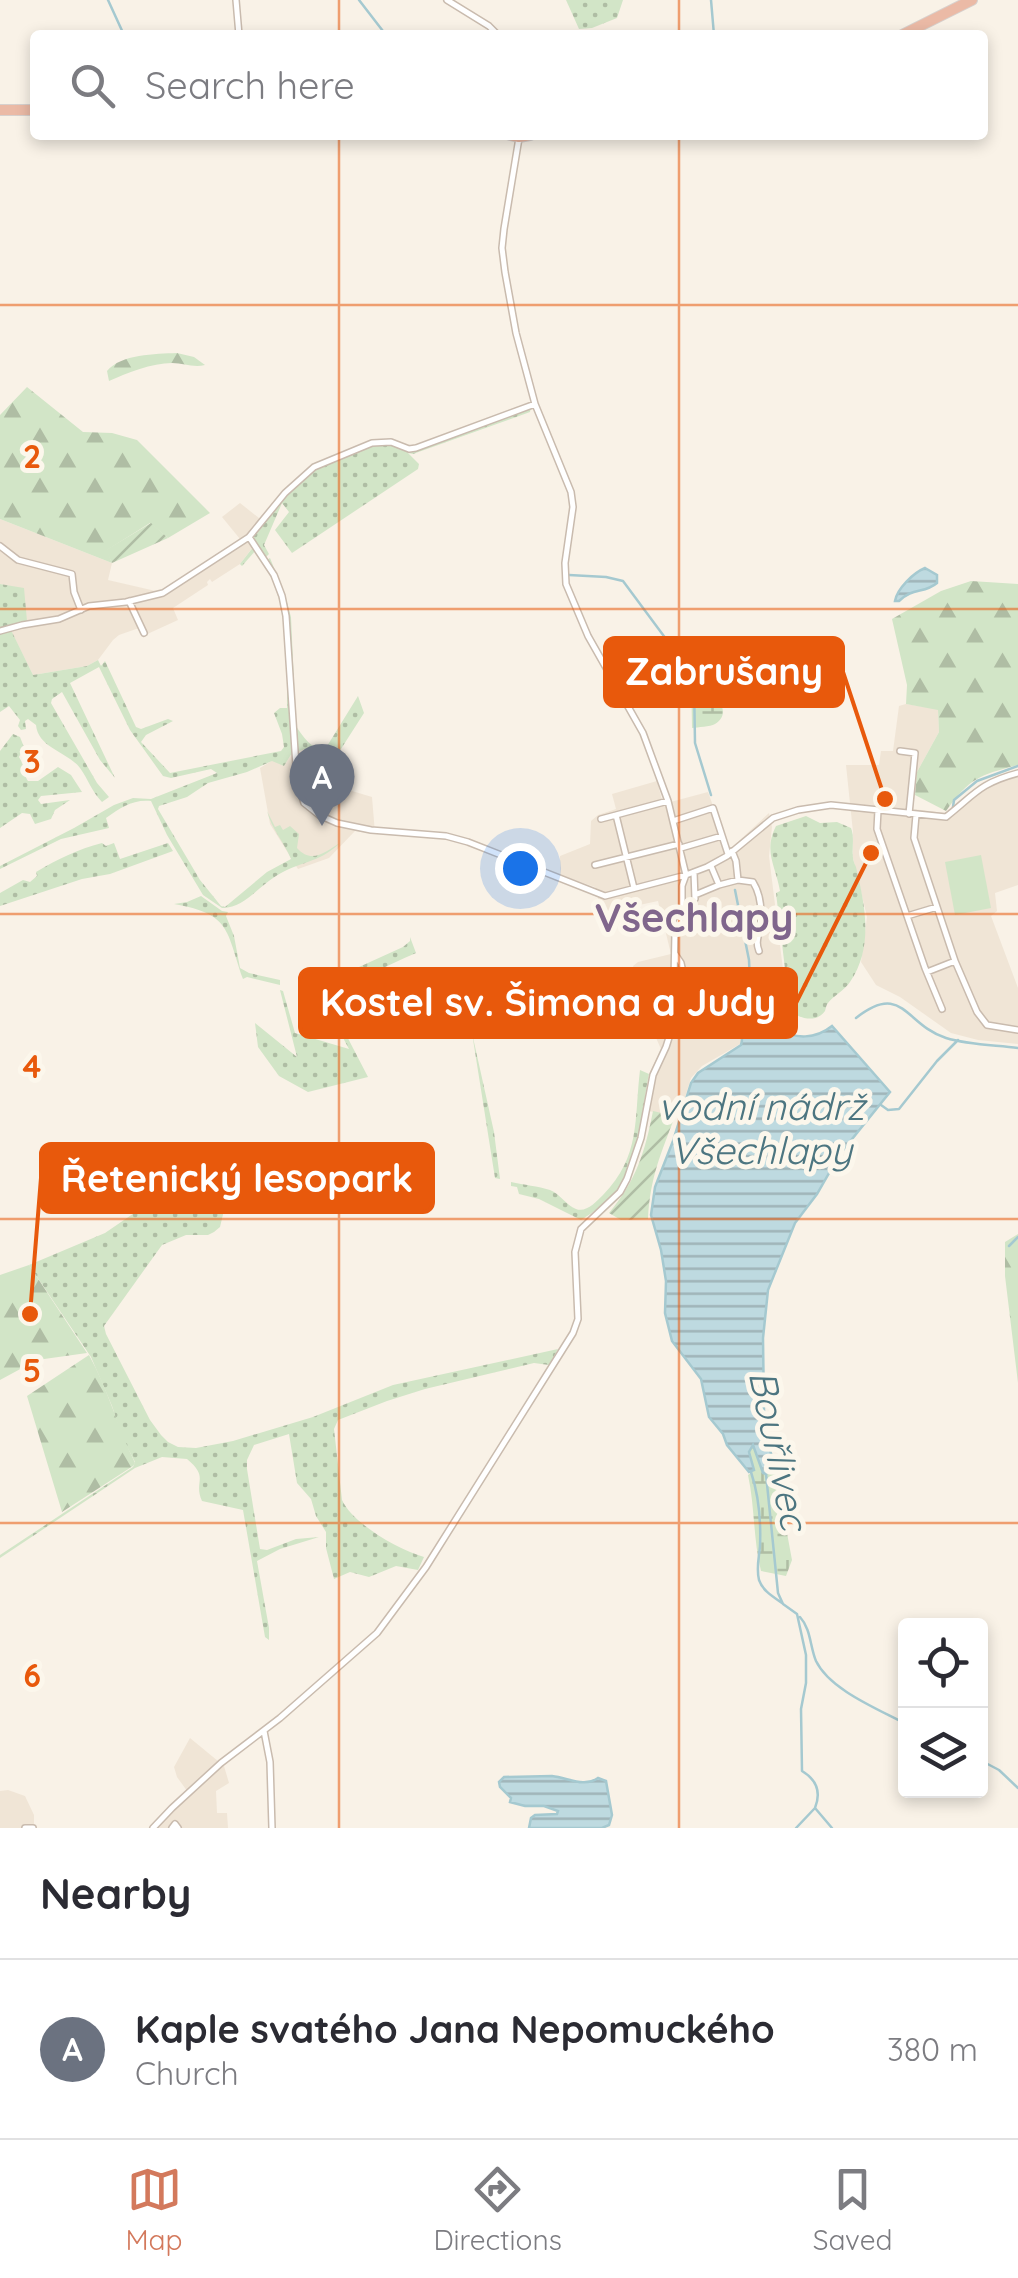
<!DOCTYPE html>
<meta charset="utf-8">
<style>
body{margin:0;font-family:Quicksand,sans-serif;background:#f2f2f3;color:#2b2b33}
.controls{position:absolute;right:30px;bottom:30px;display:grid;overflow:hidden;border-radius:10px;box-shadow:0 5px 15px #0003}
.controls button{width:90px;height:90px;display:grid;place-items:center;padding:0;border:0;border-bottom:2px solid #e1e1e2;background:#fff;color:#2b2b33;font:50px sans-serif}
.you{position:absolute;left:520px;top:868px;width:35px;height:35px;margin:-25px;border:8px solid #fff;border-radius:50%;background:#1a73e8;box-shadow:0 0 0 15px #1a73e833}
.badge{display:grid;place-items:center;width:65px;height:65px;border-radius:50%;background:#d3795c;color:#fff;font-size:32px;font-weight:700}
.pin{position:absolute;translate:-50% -82px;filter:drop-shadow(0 2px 5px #0008)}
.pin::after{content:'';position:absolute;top:52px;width:35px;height:30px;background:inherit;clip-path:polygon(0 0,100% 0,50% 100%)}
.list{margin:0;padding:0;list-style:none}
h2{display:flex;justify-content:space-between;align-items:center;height:130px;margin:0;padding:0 40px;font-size:42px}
h2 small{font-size:32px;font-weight:400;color:#7c7c81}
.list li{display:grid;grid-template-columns:65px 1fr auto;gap:30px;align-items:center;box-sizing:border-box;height:180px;padding:0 40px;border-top:2px solid #e1e1e2}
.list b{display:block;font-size:38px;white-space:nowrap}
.list p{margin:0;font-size:32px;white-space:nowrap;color:#7c7c81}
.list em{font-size:32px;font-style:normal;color:#7c7c81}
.icon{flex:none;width:55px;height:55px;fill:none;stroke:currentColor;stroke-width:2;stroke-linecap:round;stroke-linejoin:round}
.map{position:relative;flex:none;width:1018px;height:1828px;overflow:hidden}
.search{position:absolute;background:#fff;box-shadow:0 5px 15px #0003;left:30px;right:30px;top:30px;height:110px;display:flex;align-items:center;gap:25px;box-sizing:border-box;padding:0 35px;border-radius:10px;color:#7c7c81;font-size:38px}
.sheet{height:310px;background:#fff}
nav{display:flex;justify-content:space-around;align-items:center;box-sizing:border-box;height:140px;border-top:2px solid #e1e1e2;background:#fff;font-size:28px;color:#7c7c81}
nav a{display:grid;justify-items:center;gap:5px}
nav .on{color:#d3795c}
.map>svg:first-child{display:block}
.residential{fill:#f0e5d6}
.grass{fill:url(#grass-dots)}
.forest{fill:url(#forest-firs)}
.wetland{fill:url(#wetland-marsh)}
.garden{fill:url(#garden-furrows)}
.pitch{fill:#d2e5c7}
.water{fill:url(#water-rules);stroke:#a5c9d0;stroke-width:2.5}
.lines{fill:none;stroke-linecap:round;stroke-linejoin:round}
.stream{stroke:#a5c9d0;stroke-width:2.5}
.minor-casing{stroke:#c9bbae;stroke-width:8}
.highway-casing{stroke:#d7d1ce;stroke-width:12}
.minor{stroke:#fff;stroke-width:5}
.highway{stroke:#ebbaa6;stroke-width:10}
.grid{fill:none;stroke:#e8590c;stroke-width:2.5;stroke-opacity:0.55}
.labels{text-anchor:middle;stroke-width:10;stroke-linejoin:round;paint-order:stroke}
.water-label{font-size:38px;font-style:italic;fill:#4c7580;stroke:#fcf7ec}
.quarter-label{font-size:40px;font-weight:bold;fill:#80668c;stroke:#fcf7ec}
.grid-label{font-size:32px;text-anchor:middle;font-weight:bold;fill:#e8590c;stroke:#fcf7ec;stroke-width:10;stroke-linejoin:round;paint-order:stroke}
.leader{fill:none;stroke:#e8590c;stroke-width:4}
.callout-dot{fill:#e8590c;stroke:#fcf7ec;stroke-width:4}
.callout{fill:#e8590c;stroke:#e8590c;stroke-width:4}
.callout-label{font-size:38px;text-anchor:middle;font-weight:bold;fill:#fff}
</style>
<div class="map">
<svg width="1018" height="1828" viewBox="0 0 1018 1828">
<defs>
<pattern id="grass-dots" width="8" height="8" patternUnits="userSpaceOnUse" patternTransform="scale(2.5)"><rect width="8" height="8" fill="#d2e5c7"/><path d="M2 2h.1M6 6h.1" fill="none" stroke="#afbda4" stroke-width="1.8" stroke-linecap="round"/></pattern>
<pattern id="forest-firs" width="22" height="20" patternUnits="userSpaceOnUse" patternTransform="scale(2.5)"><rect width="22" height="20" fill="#d2e5c7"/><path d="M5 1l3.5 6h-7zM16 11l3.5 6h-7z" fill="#afbda4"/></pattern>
<pattern id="wetland-marsh" width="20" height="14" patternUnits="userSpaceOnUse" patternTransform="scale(2.5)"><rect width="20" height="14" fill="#d2e5c7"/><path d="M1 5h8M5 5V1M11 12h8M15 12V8" fill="none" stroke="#afbda4"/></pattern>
<pattern id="garden-furrows" width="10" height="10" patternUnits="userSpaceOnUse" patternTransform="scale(2.5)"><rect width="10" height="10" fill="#d2e5c7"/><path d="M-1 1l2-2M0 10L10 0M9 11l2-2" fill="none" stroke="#afbda4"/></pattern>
<pattern id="water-rules" width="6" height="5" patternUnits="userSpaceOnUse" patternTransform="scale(2.5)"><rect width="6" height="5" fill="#bedae0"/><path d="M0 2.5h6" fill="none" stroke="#9fb4b8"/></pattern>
</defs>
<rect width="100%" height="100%" fill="#f9f2e7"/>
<path class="residential" d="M240,503L269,526L240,564L212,582L210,579L207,582L208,585L173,608L178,620L143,636L139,628L119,635L113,640L98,660L87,666L33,675L9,627L24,589L0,584V519L112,563L108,580L160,592L240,539L222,517Z
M906,704L938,709L939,732L917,772L913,809L945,813L950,817L979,793L996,783L1018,777V885L995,893L997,911L991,916L1018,988V1044L978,1040L951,1033L900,997L876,985L861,962L867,917L853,858V832L846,765H879L881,751H893L899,706Z
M308,748L332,763L325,777L352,791L372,797L375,833L355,831L329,858L298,869L270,824L260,768L273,760L284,766L292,753Z
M657,781L663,804L708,792L729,850L769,813L772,827L769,856L788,1010L765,1014L751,1005L743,1009L740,1013L742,1038L740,1044L702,1066L691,1078L679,1117L643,1110L649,1074L661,1049L645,1013L633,966L638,962L671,954L658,901L602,913L595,887L560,875V856L590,844L591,821L598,815L616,809L612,794Z
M190,1738L224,1766L229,1783L216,1791L217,1813H227L228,1828H156L190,1795L177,1777L174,1767Z
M8,1790L25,1796L34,1815V1828H0V1791Z"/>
<path class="grass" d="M566,0H623L617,18L592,28L579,29Z
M531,407L530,412L413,454L408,453L419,464L418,469L292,553L275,530L289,512L282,503L264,545L269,554L265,558L253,536L286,493L310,471L369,445L388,443L410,450Z
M254,546L275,580L284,613L292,753L284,766L272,761L247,772L208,783L187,797L159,806L158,809L200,880L221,906L225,907L267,872L291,859C284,842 272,830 267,811L275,827L280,825L283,830L290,826L299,834L297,848C312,865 326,851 340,843C318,864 299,861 276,876C259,886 243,909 222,908L203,895L167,835L151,801C133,799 120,808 106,818L109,828L61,839L0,869V866L74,828L114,805L133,798L151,799L217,773L211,769L171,778L163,776L130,730L99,667L70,683L115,778L100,760L62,692L52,699L51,703L97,783L109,797L102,802C92,792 88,779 80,768C68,752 38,748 36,725L28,719L25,721L26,729L21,730L18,726L20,720L9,706L0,712V633L11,630L33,675L87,666L98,660L101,666L105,661L136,727L141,729L168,719L173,721L146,735L141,742L170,773L281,751L284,747L282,734L274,713L280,708H287C287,648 291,603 256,550L242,566L240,564Z
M270,558L285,595L291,617L296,726C303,737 312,749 324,751L358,696L364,713L332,763L333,782L325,777L332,763L308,748L296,752L287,612L267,560Z
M0,584L24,588L27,621L0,629Z
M13,734L20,737L24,747L19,757C25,766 24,776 28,781H38L58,767L71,775L82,792L41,796L38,800L41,804L70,800L55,810L51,819L35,824L30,814L22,813L0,828V751Z
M806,816L820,823L837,822L851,828C856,841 849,855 856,867C865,905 874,947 850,982C844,991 833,996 828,1003C826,1005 826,1008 825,1011C817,1023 800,1019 790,1011L776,893L780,891C776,866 763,852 776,826Z
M102,843L106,846L114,843L120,859L168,843L173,851L110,874L82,879L0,906V893L23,880L30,882L37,876L36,872C58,859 78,849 102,843Z
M201,896L222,911L228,912L226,916L234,936L240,968L249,973L280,980V985L247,977L243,979C226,930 231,914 174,904L187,902Z
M410,937L416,953C382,967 344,991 307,985L306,982L337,977L403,947L410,941Z
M280,990L283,991L295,1033L349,1049L318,991L324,992L368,1077L308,1092L279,1076L258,1047L255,1023L297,1057Z
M472,1033L494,1132L500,1179L495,1178Z
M640,1070L649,1074C641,1111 642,1157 618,1189C609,1201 594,1212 581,1220L539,1199L519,1194L517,1187L511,1186V1182C524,1185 538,1186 550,1190C560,1194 566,1205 576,1209C586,1213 596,1202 603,1195C641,1156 634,1120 640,1070Z
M257,1159L237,1200L225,1206L220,1227L214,1232L208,1235H186L162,1245L104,1326L106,1334L150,1420L161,1435L168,1442L178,1447L196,1448L233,1441L313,1417L393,1385L558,1349L549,1365L534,1363L425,1389L387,1401L338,1420L334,1429L342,1500C353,1524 399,1550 424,1557L418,1570L396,1566L369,1577L350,1572L334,1579L326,1548V1532L316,1516L311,1499L297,1483L289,1434L254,1445L247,1460V1469L260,1549L267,1550L296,1539L319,1537L280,1549L257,1561L269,1628V1640L265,1637L243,1510L202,1501C193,1481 210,1478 187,1459L162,1457L135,1468L0,1558V1555L133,1467L135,1462L122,1437L112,1406L91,1357L29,1265L105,1233L178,1183L212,1165Z"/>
<path class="forest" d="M177,353L194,357L205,365C193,368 184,363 172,363C152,363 127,373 109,381L107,371C121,354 155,354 177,353Z
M27,387L83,432L112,433L137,440L210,513L168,538L150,523L107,550L112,563L0,519V415Z
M971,581L1018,584V765C979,775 970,778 946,811L915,795L917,772L939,732L938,710L906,704L907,685L892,619L941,591Z
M1018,1234V1383L1005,1276V1242Z
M29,1265L87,1353L37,1360L0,1380V1275Z
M89,1355C108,1389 118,1428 135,1463L133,1466L62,1512L27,1396Z"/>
<path class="wetland" d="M691,674C702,682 739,709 715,724C710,727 698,727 692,728Z
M753,1445L763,1473L769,1472L774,1463L792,1560L786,1576L761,1571C753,1539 755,1507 748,1475L752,1472L749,1452Z"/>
<path class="garden" d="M151,523L168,538L112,563L106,550Z
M653,1111L675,1116C661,1154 650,1177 648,1219L621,1220L609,1213C636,1181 645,1152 653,1111Z"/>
<path class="pitch" d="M981,855L991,908L955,915L945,862Z"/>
<path class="water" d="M925,568L937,575V583C924,594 913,587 899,601H895C897,589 913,573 925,568Z
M751,1007C762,1012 767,1021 777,1028C795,1040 816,1039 832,1026L890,1092L840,1154L817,1194L795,1223L768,1290L763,1338L764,1411L767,1441L774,1463L766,1474L763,1473L753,1445L749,1452L754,1470L749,1472L727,1445L723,1434L709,1417L701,1379L672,1341L665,1313L666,1281L661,1250L651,1215L655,1187L673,1141L691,1083L698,1073L741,1045C745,1033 737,1021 745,1010Z
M552,1776C569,1778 584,1788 598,1778L606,1781L612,1815L609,1825L602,1828H529L531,1818L535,1815L557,1814L558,1811L544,1806H525L510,1802L511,1798L500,1787L499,1782L504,1777Z"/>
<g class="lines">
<path class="stream" d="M108,0L124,35
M359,0L386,35
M711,0L714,35
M569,575L606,577L623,581L692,674L694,681L695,743L711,795
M953,807L954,800L977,781L1018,766
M735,890L749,960L751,1007
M856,1018C903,981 905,1025 946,1038C969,1045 995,1045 1018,1048
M881,1105L888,1110L899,1109L937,1061L958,1040
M1009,1246L1018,1237
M751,1472C759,1496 761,1522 760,1546C759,1558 756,1568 759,1580C763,1591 772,1596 782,1603
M766,1474L778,1593L783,1604L797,1614L806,1655V1683L801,1709L802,1771C817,1780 821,1793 815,1808L832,1828
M800,1617C811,1629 810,1647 816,1661C830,1690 878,1709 906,1724
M980,1760L999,1770L1018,1788
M796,1828L815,1808"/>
<g class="minor-casing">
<path id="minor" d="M236,0L239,35
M447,0L489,26L498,35
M249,537L274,575L282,596L286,616L297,781L304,803L319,815L337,823L371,830L446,836L468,842L605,896L686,875L707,867L727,856L773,818L798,810L831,805L946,817C975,794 980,783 1018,773
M0,546L18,560L72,574L74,592L81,610
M129,601L144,633
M0,631L22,625L59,619L89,606L126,602L163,593L249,537L285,493L314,467L372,443L391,442L409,449L416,448L535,404
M900,751L915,753L909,814
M878,810L877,829L925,968L942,1009
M916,815L914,838L955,961L977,1012L987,1025L1018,1030
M601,819L616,815
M673,821L713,808L728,854
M681,848L722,836
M595,865L679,844
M738,880L753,882C761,895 762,911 760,926C759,937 755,941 759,951
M719,885L738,880L736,861L732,851
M634,888L616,815L668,801
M695,895L719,885L711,866
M684,912L695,899L694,872
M907,916L937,907
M675,954L681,963L685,981
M927,972L955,961
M674,981L707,980L711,982
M698,981L703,998
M264,1731L270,1762L272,1828
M25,1828H33
M153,1828L172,1808L221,1763L280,1718L377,1633L426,1567L573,1333L578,1319L575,1252L581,1229L620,1192L627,1179L641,1138L653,1075L666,1047L673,1025L675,933L682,915V886L686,875L668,801L643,733L588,636L566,584L565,563L573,507L571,492L535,404L516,333L505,272L502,248L504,229L519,138
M172,1828L175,1824L178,1828"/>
</g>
<g class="highway-casing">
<path id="highway" d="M902,35L972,0
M0,110H35
M510,135L519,137L530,135"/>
</g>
<use href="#minor" class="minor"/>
<use href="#highway" class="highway"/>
</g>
<path class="grid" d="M339,0V35M679,0V35M339,135V1828M679,135V1828M0,305H1018M0,609H1018M0,914H1018M0,1219H1018M0,1523H1018"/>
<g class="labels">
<g class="water-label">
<text x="761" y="1120">vodní nádrž<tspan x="761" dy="44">Všechlapy</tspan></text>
<text transform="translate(778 1450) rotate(78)" y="13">Bouřlivec</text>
</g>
<g class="quarter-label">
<text x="694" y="932">Všechlapy</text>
</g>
</g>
<g class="grid-label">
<text x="32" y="468">2</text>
<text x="32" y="773">3</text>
<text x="32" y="1078">4</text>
<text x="32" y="1382">5</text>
<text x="32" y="1687">6</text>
</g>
<path class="leader" d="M885 799L843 672M871 853L796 1003M30 1314L41 1178"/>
<g class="callout-dot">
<circle cx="885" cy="799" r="10"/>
<circle cx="871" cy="853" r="10"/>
<circle cx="30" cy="1314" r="10"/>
</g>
<g class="callout">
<rect x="605" y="638" width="238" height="68" rx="10"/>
<rect x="300" y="969" width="496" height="68" rx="10"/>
<rect x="41" y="1144" width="392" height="68" rx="10"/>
</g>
<g class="callout-label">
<text x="724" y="685">Zabrušany</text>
<text x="548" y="1016">Kostel sv. Šimona a Judy</text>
<text x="237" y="1192">Řetenický lesopark</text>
</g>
</svg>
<div class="controls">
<button><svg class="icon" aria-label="locate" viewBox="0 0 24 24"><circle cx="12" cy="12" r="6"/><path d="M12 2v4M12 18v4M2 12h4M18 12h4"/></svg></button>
<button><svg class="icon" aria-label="layers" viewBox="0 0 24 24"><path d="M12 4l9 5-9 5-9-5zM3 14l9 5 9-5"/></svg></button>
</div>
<div class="you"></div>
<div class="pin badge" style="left:322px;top:826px;background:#6b7280">A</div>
<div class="search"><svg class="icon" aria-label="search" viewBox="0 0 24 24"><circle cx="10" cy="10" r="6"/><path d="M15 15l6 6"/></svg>Search here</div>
</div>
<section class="sheet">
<h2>Nearby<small></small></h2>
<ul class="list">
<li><span class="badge" style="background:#6b7280">A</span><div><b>Kaple svatého Jana Nepomuckého</b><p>Church</p></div><em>380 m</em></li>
</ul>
</section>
<nav>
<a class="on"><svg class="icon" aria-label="map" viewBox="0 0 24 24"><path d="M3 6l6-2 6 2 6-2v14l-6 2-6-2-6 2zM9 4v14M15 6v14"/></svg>Map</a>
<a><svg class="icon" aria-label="directions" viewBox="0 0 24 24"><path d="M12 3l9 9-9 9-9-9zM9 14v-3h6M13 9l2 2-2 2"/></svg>Directions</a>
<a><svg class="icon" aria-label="saved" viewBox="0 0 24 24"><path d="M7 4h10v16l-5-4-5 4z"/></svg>Saved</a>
</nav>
